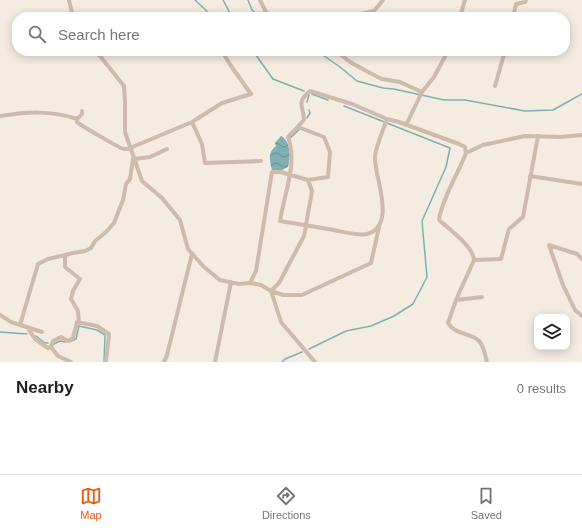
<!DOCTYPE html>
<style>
body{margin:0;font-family:Arial,sans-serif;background:#f2f2f2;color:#202124}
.controls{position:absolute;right:12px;bottom:12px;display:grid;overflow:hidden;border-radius:8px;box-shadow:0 2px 10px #0003}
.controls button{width:36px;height:36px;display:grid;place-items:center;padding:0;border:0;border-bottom:1px solid #e0e0e0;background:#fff;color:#202124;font:20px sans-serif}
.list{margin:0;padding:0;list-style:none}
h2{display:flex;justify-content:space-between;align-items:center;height:52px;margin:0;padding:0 16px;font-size:17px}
h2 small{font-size:13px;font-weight:400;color:#757577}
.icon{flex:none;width:22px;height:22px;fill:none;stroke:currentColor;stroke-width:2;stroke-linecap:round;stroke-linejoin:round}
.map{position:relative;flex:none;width:582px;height:362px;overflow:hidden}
.search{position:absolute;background:#fff;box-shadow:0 2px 10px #0003;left:12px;right:12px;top:12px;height:44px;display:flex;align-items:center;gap:10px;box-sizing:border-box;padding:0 14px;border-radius:16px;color:#757577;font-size:15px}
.sheet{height:112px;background:#fff}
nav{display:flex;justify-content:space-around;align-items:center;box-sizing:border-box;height:56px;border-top:1px solid #e0e0e0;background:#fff;font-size:11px;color:#757577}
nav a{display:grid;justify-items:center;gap:2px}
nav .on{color:#ea580c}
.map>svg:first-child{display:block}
.water{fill:url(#water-waves)}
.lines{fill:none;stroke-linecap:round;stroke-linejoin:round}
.stream{stroke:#7fb0b2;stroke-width:1.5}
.street{stroke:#cdbbac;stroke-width:4}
</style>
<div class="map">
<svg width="582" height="362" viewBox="0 0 582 362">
<defs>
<pattern id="water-waves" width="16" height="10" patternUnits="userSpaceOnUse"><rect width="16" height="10" fill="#7fb0b2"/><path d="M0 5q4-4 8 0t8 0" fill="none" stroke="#699091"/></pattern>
</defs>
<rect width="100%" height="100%" fill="#f4ebe1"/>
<path class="water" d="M281,136C291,141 291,158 288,167L282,170H272C270,160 267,153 276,146L275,143Z"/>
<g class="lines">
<path class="stream" d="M195,0L213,17
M223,0L232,17
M248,0L252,10L255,13
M253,51L273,79L304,91
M317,51L340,67L357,81L383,88L394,89L444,100H465L525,111L553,110L582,94
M312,94L328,100
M307,102L309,95
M307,118L310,113L309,110
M290,138L300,129
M0,332L27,334
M36,336L45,343H48
M69,342L76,339L79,326L97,330L105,335L104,362
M54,344L60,341L66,342
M309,349L346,331L371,326L394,316L413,304L427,277L422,221L446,167L450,148L344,106
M282,362L285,359L302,352"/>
<path class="street" d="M69,0L73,17
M260,0L266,12
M255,17L266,12L273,17
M352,17L355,15L374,11L383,0
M460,17L465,0
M513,17L516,4L525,2L526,0
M96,51L124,86L125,102V132L142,181L162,198L180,220L188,249L204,267L220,280L239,284L250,283L261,285L271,291L281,322L315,362
M336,51L350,62L370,73L382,79L400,82L422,92L434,77L448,51
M99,55L109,51
M495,86L505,51
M82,111V114L77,119V122C80,125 121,149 124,149C126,149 128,149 130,148L192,122L222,103L251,94L231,66L222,51
M0,116C27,112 51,110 77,119
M387,119C384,128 374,151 375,159C375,178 397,226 367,234C357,236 344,232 334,230C316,227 298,224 280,221C284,194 298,163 288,137L304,120C303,104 296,103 310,91L352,104L387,119L399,122L459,144L465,147L466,153C458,174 442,199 439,220C449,229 473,246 474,260L456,300L448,323C456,336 470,332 479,341C484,346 485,355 487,362
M192,122L202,144L205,163L261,161
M406,125L422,92
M298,127L324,137L330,152L328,177L308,180L312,191L304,236L279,283L271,291L283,295H302L371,263L379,227
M466,153L483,145L525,136L560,137L582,135
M134,159L150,157L167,149
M530,176L582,184
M582,259L577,254L549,245L563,285L575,310L582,316
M474,260L501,259L509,229L523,217L538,136
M250,283L256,271L272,172H281L308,180
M456,300L482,297
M0,315L11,322L42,332
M79,323L78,311L71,299L73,291L80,279L65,267V255L73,253L85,251L91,248L95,241L106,232L114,223L123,200L126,184L130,179L133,159
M20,325L38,264L48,259L65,255
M27,327L35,339L48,348L51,347L53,341L61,337L68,341L73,338L77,322L97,326L109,334L106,362
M51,347L58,356L71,362
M164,362L167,355L192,254
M215,362L231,282"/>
</g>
</svg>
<div class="controls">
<button><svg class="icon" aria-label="layers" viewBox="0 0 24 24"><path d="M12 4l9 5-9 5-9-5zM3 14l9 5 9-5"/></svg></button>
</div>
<div class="search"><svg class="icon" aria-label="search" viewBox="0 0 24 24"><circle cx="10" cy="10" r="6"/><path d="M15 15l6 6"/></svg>Search here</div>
</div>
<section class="sheet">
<h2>Nearby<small>0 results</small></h2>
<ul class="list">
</ul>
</section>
<nav>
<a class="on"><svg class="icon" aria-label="map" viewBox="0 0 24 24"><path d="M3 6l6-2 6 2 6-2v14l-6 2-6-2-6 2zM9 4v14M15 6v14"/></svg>Map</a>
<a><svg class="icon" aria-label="directions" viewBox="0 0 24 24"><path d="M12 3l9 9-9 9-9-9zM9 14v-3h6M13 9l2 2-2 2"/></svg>Directions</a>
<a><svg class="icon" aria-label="saved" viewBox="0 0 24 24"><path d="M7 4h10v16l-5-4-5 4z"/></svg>Saved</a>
</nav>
